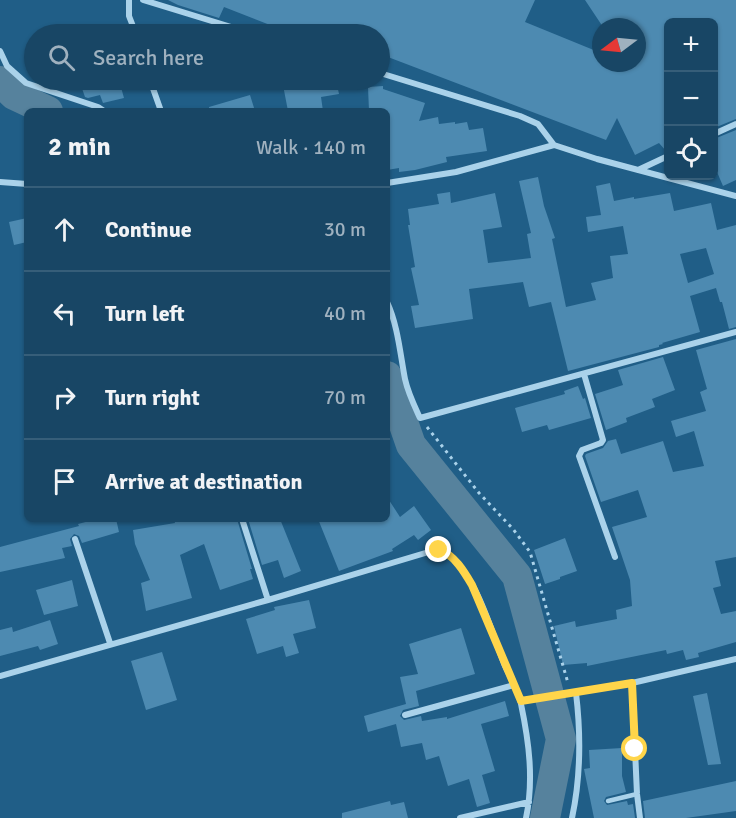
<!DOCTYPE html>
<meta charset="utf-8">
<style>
body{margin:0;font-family:Signika,sans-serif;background:#214d6b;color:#f1f3f6}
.controls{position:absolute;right:18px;top:18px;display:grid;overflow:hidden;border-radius:9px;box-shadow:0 2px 4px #0004}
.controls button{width:54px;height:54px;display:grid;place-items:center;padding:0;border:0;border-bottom:2px solid #365e79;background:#184665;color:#f1f3f6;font:30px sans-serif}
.compass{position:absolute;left:592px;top:18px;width:54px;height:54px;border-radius:50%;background:#184665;box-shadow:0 2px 4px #0004;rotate:254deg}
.stop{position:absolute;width:18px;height:18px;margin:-14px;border:4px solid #ffd54a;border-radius:50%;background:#fff}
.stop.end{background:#ffd54a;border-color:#fff;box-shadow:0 2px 6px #0008}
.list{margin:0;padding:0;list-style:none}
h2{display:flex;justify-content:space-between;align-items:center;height:78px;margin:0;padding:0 24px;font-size:26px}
h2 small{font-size:20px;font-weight:400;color:#9fb1bf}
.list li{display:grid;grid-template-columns:39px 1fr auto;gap:18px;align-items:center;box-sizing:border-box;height:84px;padding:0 24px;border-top:2px solid #365e79}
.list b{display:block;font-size:22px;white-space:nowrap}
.list em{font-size:20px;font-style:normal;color:#9fb1bf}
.icon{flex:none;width:33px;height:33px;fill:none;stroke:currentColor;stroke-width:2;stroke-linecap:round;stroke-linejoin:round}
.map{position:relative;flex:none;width:736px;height:818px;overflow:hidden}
.search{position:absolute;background:#184665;box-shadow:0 2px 4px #0004;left:24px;top:24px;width:366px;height:66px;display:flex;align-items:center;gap:15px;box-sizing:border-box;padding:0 21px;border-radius:33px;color:#9fb1bf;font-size:22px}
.panel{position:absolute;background:#184665;box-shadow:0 2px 4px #0004;left:24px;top:108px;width:366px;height:414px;border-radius:9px}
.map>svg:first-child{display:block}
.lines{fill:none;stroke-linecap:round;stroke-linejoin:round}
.river{stroke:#56829d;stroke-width:30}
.building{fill:#4d8ab1;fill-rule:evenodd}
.path{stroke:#aad2ea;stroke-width:3;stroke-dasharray:3 4.5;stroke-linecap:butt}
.lane{stroke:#aad2ea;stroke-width:4.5}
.street{stroke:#aad2ea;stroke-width:6}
.route{stroke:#ffd54a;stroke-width:8}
</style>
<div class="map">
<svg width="736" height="818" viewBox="0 0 736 818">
<rect width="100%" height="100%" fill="#205e87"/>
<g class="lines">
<path class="river" d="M0,81L14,95L48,111
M387,376L411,445L517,576L561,739L545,818"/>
</g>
<path class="building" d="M168,0H535L525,22L601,53V63H637V27H603L585,0H736V119L714,128V22H669V151H666L659,143L635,155L617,118L606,140L380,54V34H293L224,7L219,18L178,5Z
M79,80H119L124,98L103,103L100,95L88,98L85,97Z
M282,80H336L339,94L321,97L323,111H288Z
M383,86V89L425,103L419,121L438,117L439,124L455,122V124L467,122L469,130L483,128L487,151L446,157L447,162L415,170L399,172V168L387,170V111H369L368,87Z
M250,95L255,111H209V107Z
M736,130V180L723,186L714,165V139Z
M538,177L544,206L555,238L552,239L566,307L596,300L591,283L613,278L610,256L628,254L623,226L588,232L586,217L601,215L596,186L610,183L614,201L634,197V199L670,193L674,211L711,203L717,230L736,225V327L729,329L722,302H720L716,288L690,296L700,332L662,343L663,344L659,345V347L568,371L551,302L529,307L523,282L469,289L473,319L415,328L411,306L419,305L411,268L415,267L408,225H410L408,209L439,204L437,194L450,192L451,203L495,193L502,227L483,230L488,263L531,258L527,234L531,233L519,181ZM706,248L714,274L688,283L680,254Z
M27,218V242L14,245L9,222Z
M736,339V557L715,561L721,586L713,588L721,614L736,611V642L698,653L699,657L686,660L683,650L667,654L666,650L587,666V663L563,665L554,626L575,621L576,627L617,619L616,610L632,606L630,580L612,527L647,517L638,490L601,502L585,456L586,454L603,448L608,441L616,439L621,454L663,441L673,472L704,466L694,431L676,437L671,421L706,411L700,392L707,389L696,350Z
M663,357L675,390L652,399L655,407L626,418L627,422L606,430L595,394L623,385L618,370Z
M578,386L583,399L585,398L591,418L549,430L547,425L522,432L515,408L565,394L564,391Z
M387,497L400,517L414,506L431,530L418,540L414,535L392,549L393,551L339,571L318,519H387Z
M97,519H116L119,532L82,543L79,536L74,534L70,539L72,546L62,548L65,558L0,572V547L79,526L78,524Z
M174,519H237L252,569H250L253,579L220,590L204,544L180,555L192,598L146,611L141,583L150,580L135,544L133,530L175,523Z
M248,519H280L301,571L284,578L278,560L262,565Z
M565,538L577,571L560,577V579L545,584L534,550Z
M72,580L78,606L44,615L36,590Z
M309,600L316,628L293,634L299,653L286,657L283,646L257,654L246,619L275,610L274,607Z
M50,620L58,644L40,650L38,646L0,656V630L12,627L13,632Z
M461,628L475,674L416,691L419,706L403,710L400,716L404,720L421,716L422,721L447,717V719L505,701L509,716L481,724L495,771L482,775L490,803L477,807L469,779L448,786L439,756L426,760L422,743L401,747L396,724L368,732L364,716L406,704L400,677L418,674L409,644Z
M162,652L177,700L146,710L131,661Z
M707,693L721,764L708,765L693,696Z
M622,748V776L626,792L606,797L604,801L607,805L627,801L628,805L633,804L635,818H594L584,769L590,768L589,750Z
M736,781V811L686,818H645L643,801Z
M390,801L391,805L404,802L408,818H342V813Z"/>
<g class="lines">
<path class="path" d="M427,427L479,493L513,529L530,552L568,683"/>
<path class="lane" d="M608,801L637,794"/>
<path class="street" d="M129,0V16L136,34
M143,0L254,34
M0,51L7,66L26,83L98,107L104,111
M380,73L520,116L538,124L554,145
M150,80L161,111
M714,134L736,124
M638,170L668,156
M0,182L27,184
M387,183L456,172L554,145L597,159L736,196
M387,302C398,326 400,353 405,379C408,393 414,405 420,418L736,332
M584,374L603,440L601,443L582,450L579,456L615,557
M242,519L268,600
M75,539L110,643
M0,676L268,600L432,551H443C477,572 491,632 505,666C511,679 519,691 521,704C529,742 534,780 526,818
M632,683L637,794L640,818
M521,701L632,683L736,659
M405,715L514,685
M460,818L529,802
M572,818C581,776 581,735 576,693"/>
</g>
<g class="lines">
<path class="route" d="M439,550C454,554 465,573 472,585L521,701L632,683L635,749"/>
</g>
</svg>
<div class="controls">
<button>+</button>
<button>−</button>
<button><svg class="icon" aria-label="locate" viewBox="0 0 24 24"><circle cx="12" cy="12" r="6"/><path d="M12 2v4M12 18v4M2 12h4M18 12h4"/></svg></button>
</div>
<svg class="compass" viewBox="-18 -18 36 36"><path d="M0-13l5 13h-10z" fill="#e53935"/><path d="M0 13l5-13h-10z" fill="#9fb1bf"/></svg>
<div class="stop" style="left:635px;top:749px"></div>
<div class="stop end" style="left:439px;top:550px"></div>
<div class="search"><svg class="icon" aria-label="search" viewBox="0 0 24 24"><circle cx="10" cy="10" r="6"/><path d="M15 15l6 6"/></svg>Search here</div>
<section class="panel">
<h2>2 min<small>Walk · 140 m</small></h2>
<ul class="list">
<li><svg class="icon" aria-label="ahead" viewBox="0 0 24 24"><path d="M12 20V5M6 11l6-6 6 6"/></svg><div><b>Continue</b></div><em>30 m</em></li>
<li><svg class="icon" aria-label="left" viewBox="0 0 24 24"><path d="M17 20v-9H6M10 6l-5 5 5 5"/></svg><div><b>Turn left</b></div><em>40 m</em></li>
<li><svg class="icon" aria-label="right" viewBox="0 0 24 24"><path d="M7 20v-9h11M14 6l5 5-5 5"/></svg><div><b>Turn right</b></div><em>70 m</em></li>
<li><svg class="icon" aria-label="arrive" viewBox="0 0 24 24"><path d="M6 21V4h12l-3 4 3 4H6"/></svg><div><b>Arrive at destination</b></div></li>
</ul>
</section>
</div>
